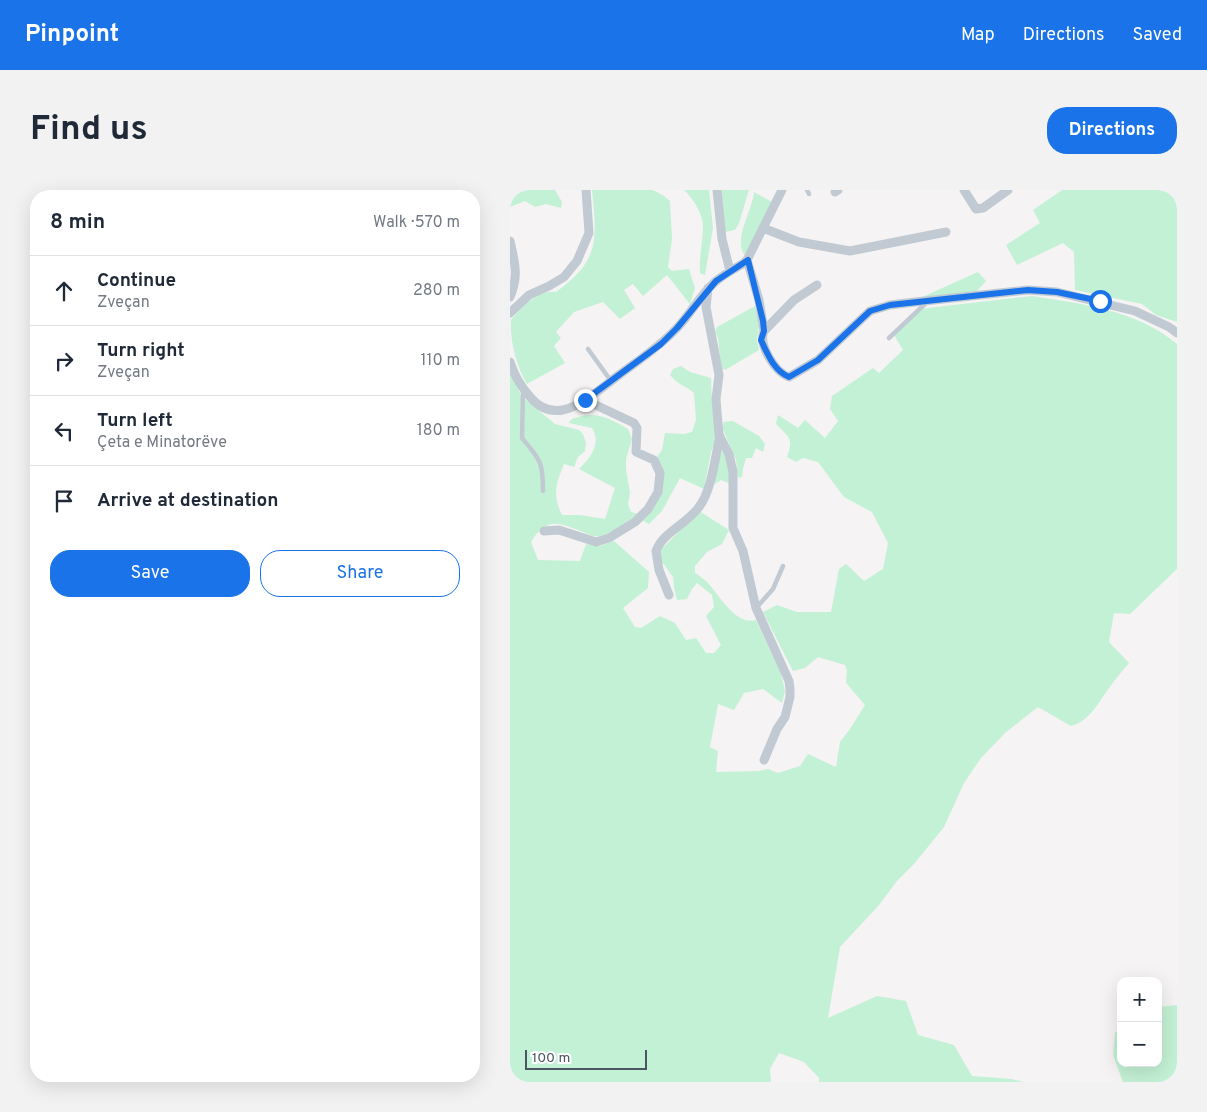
<!DOCTYPE html>
<meta charset="utf-8">
<style>
body{margin:0;font-family:Overpass,sans-serif;background:#f2f2f3;color:#1f2937}
.controls{position:absolute;right:15px;bottom:15px;display:grid;overflow:hidden;border-radius:10px;box-shadow:0 5px 20px #0002}
.controls button{width:45px;height:45px;display:grid;place-items:center;padding:0;border:0;border-bottom:1px solid #e0e1e3;background:#fff;color:#1f2937;font:25px sans-serif}
.scale{position:absolute;left:15px;bottom:12px;width:122px;box-sizing:border-box;padding-left:5px;border:2px solid #4a5661;border-top:0;font-size:14px;line-height:18px;white-space:nowrap;color:#4a5661;-webkit-text-stroke:4px #fff;paint-order:stroke}
.stop{position:absolute;width:15px;height:15px;margin:-11px;border:4px solid #1a73e8;border-radius:50%;background:#fff}
.stop.end{background:#1a73e8;border-color:#fff;box-shadow:0 1px 5px #0008}
.list{margin:0;padding:0;list-style:none}
h2{display:flex;justify-content:space-between;align-items:center;height:65px;margin:0;padding:0 20px;font-size:21px}
h2 small{font-size:16px;font-weight:400;color:#747a83}
.list li{display:grid;grid-template-columns:32px 1fr auto;gap:15px;align-items:center;box-sizing:border-box;height:70px;padding:0 20px;border-top:1px solid #e0e1e3}
.list b{display:block;font-size:19px;white-space:nowrap}
.list p{margin:0;font-size:16px;white-space:nowrap;color:#747a83}
.list em{font-size:16px;font-style:normal;color:#747a83}
.actions{display:flex;gap:10px;padding:15px 20px}
.actions a{flex:1;padding:11px 0;border:1px solid #1a73e8;border-radius:20px;text-align:center;font-size:18px;color:#1a73e8}
.actions .main{background:#1a73e8;color:#fff}
.icon{flex:none;width:28px;height:28px;fill:none;stroke:currentColor;stroke-width:2;stroke-linecap:round;stroke-linejoin:round}
.map{position:relative;flex:none;width:667px;height:892px;overflow:hidden;border-radius:20px}
header{display:flex;align-items:center;gap:30px;box-sizing:border-box;height:70px;padding:0 25px;background:#1a73e8;color:#fff}
header strong{font-size:24px}
nav{display:flex;gap:28px;margin-inline-start:auto;font-size:18px}
.intro{display:flex;align-items:center;justify-content:space-between;box-sizing:border-box;height:120px;padding:0 30px}
h1{margin:0;font-size:35px}
.button{padding:12px 22px;border-radius:20px;background:#1a73e8;color:#fff;font-size:18px;font-weight:700}
main{display:flex;gap:30px;padding:0 30px}
aside{flex:1;background:#fff;border-radius:20px;box-shadow:0 5px 20px #0002}
.map>svg:first-child{display:block}
.green{fill:#c3f1d5}
.lines{fill:none;stroke-linecap:round;stroke-linejoin:round}
.lane{stroke:#c1cad2;stroke-width:4.5}
.street{stroke:#c1cad2;stroke-width:9}
.route{stroke:#1a73e8;stroke-width:6}
</style>
<header>
<strong>Pinpoint</strong>
<nav><a>Map</a><a>Directions</a><a>Saved</a></nav>
</header>
<div class="intro"><h1>Find us</h1><a class="button">Directions</a></div>
<main>
<aside>
<h2>8 min<small>Walk · 570 m</small></h2>
<ul class="list">
<li><svg class="icon" aria-label="ahead" viewBox="0 0 24 24"><path d="M12 20V5M6 11l6-6 6 6"/></svg><div><b>Continue</b><p>Zveçan</p></div><em>280 m</em></li>
<li><svg class="icon" aria-label="right" viewBox="0 0 24 24"><path d="M7 20v-9h11M14 6l5 5-5 5"/></svg><div><b>Turn right</b><p>Zveçan</p></div><em>110 m</em></li>
<li><svg class="icon" aria-label="left" viewBox="0 0 24 24"><path d="M17 20v-9H6M10 6l-5 5 5 5"/></svg><div><b>Turn left</b><p>Çeta e Minatorëve</p></div><em>180 m</em></li>
<li><svg class="icon" aria-label="arrive" viewBox="0 0 24 24"><path d="M6 21V4h12l-3 4 3 4H6"/></svg><div><b>Arrive at destination</b></div></li>
</ul>
<div class="actions"><a class="main">Save</a><a>Share</a></div>
</aside>
<div class="map">
<svg width="667" height="892" viewBox="0 0 667 892">
<rect width="100%" height="100%" fill="#f5f3f3"/>
<path class="green" d="M0,0H45L52,12L51,18L36,14L25,17L15,11L0,17Z
M82,0H143L154,6L160,11L162,49L158,77L162,81L179,79L185,98L180,114L157,85L133,106L123,94L114,100L125,118L110,129L93,112L64,122L46,142L51,148L44,156L55,173L17,194C6,175 0,152 1,130C13,117 26,100 46,102C90,70 87,51 82,0Z
M174,0H199L203,38L195,85L190,83C189,67 193,51 193,35C193,24 182,7 174,0Z
M211,0H239L229,33L225,40L215,42Z
M552,0H667V132L646,125L632,114L565,100L564,62L553,53L507,75L496,55L530,33L523,20Z
M244,2L262,12L236,65L233,63C225,45 242,22 244,2Z
M468,82L476,91L467,101L410,108Z
M522,106C572,114 627,120 667,154V379L620,424L604,423L599,452L619,473C613,480 607,487 602,494C590,509 581,531 561,536L528,517L496,542L471,568L454,593L434,637L404,674L387,691L369,715L330,757L318,828L367,806L396,811L408,845L444,855L462,886L502,889L513,892H309V888L294,872L269,863L260,879L261,892H0V179L11,206L45,234L69,240L73,244L76,253L75,261L68,267L64,277L54,274C46,294 42,305 52,325H70L95,329L105,298L69,279C80,268 92,254 82,238L59,233C62,228 64,228 69,227C87,221 102,230 118,239L122,249L116,269V279L120,303L118,314L121,322L129,324C117,331 102,345 88,346C83,347 78,344 73,342C49,333 37,326 21,352L28,370L70,371L76,354L90,356L104,351L139,382L138,398L113,418L125,437L131,438L150,426L165,433L176,450L186,448L196,463H204L211,455L196,426L204,417L202,405L187,393L182,399L177,409L167,410L164,398L163,387L150,369V361L189,321L219,340L212,354L197,362L185,376V383C190,386 194,389 198,393C210,406 226,436 246,430L271,484L275,501L272,513L253,499L234,503L224,520L208,514L200,557L208,561L206,582L249,581L258,579L268,583L290,576L298,564L326,577L330,552L340,539L355,515L336,493L337,481L335,475L308,467L295,478L283,481L253,422L267,415L287,422H321L329,379L336,374L354,391L373,379L378,353L362,322L334,307L308,272L293,268L286,272L277,267C284,247 279,248 266,234L268,225L288,238L295,230L315,248L328,231L320,219L322,206L363,178L369,183L393,160L384,145L409,119Z
M245,116L249,135L247,150L249,160L215,180L211,178L208,148L205,142L207,137Z
M171,176L180,182L201,188L202,216L204,228L205,251L201,262L194,299L170,288L152,321L139,334L132,330L142,318L151,277L147,267L152,260L155,243L174,244L182,242L186,230L184,203C175,195 169,196 160,185L163,179Z
M223,231L249,246L255,254L253,262L246,258L242,268H236L233,279L232,287L228,288L226,270L212,237L214,232Z
M212,260L217,268L221,294L211,290L205,294L203,290Z
M667,815V892H613L603,865L605,842L611,841V873H648V817Z"/>
<g class="lines">
<path class="lane" d="M297,0L299,4
M379,148L416,113
M78,159L101,191
M13,200L12,248C30,270 33,271 33,301
M247,417L263,399L273,376"/>
<path class="street" d="M207,0L212,49L220,81
M454,0L466,19L473,18L498,0
M325,2L328,0
M253,38L289,52L340,61L436,42
M0,51C5,74 9,85 0,107
M237,70L249,110L254,141
M307,95L284,110L254,141C248,155 265,182 279,187L308,170L360,121L380,115L405,112L518,100L547,102L625,121L659,137L667,143
M198,98L196,117L209,185L206,209L209,245L219,264L223,282V338L233,361L246,418L269,469L279,491L280,499V507L275,527L267,539L254,570
M0,123L19,105L39,96L54,87L67,71L79,43L76,0
M0,172C4,185 12,198 21,208C49,240 84,203 109,185C129,170 149,157 166,139C180,125 190,105 205,92C214,84 224,79 234,73L237,70L272,0
M34,341L49,340L86,352L99,348L125,332L138,319L148,302L150,283L144,270L126,262L127,238L124,233L75,210
M159,405L149,380L146,361C153,342 177,334 189,317C202,300 205,267 210,246"/>
</g>
<g class="lines">
<path class="route" d="M75,210L151,154L167,138L206,91L238,70L253,131L254,141L251,150C257,163 264,181 279,187L308,170L360,121L380,115L518,100L547,102L590,111"/>
</g>
</svg>
<div class="controls">
<button>+</button>
<button>−</button>
</div>
<div class="scale">100 m</div>
<div class="stop" style="left:590px;top:111px"></div>
<div class="stop end" style="left:75px;top:210px"></div>
</div>
</main>
